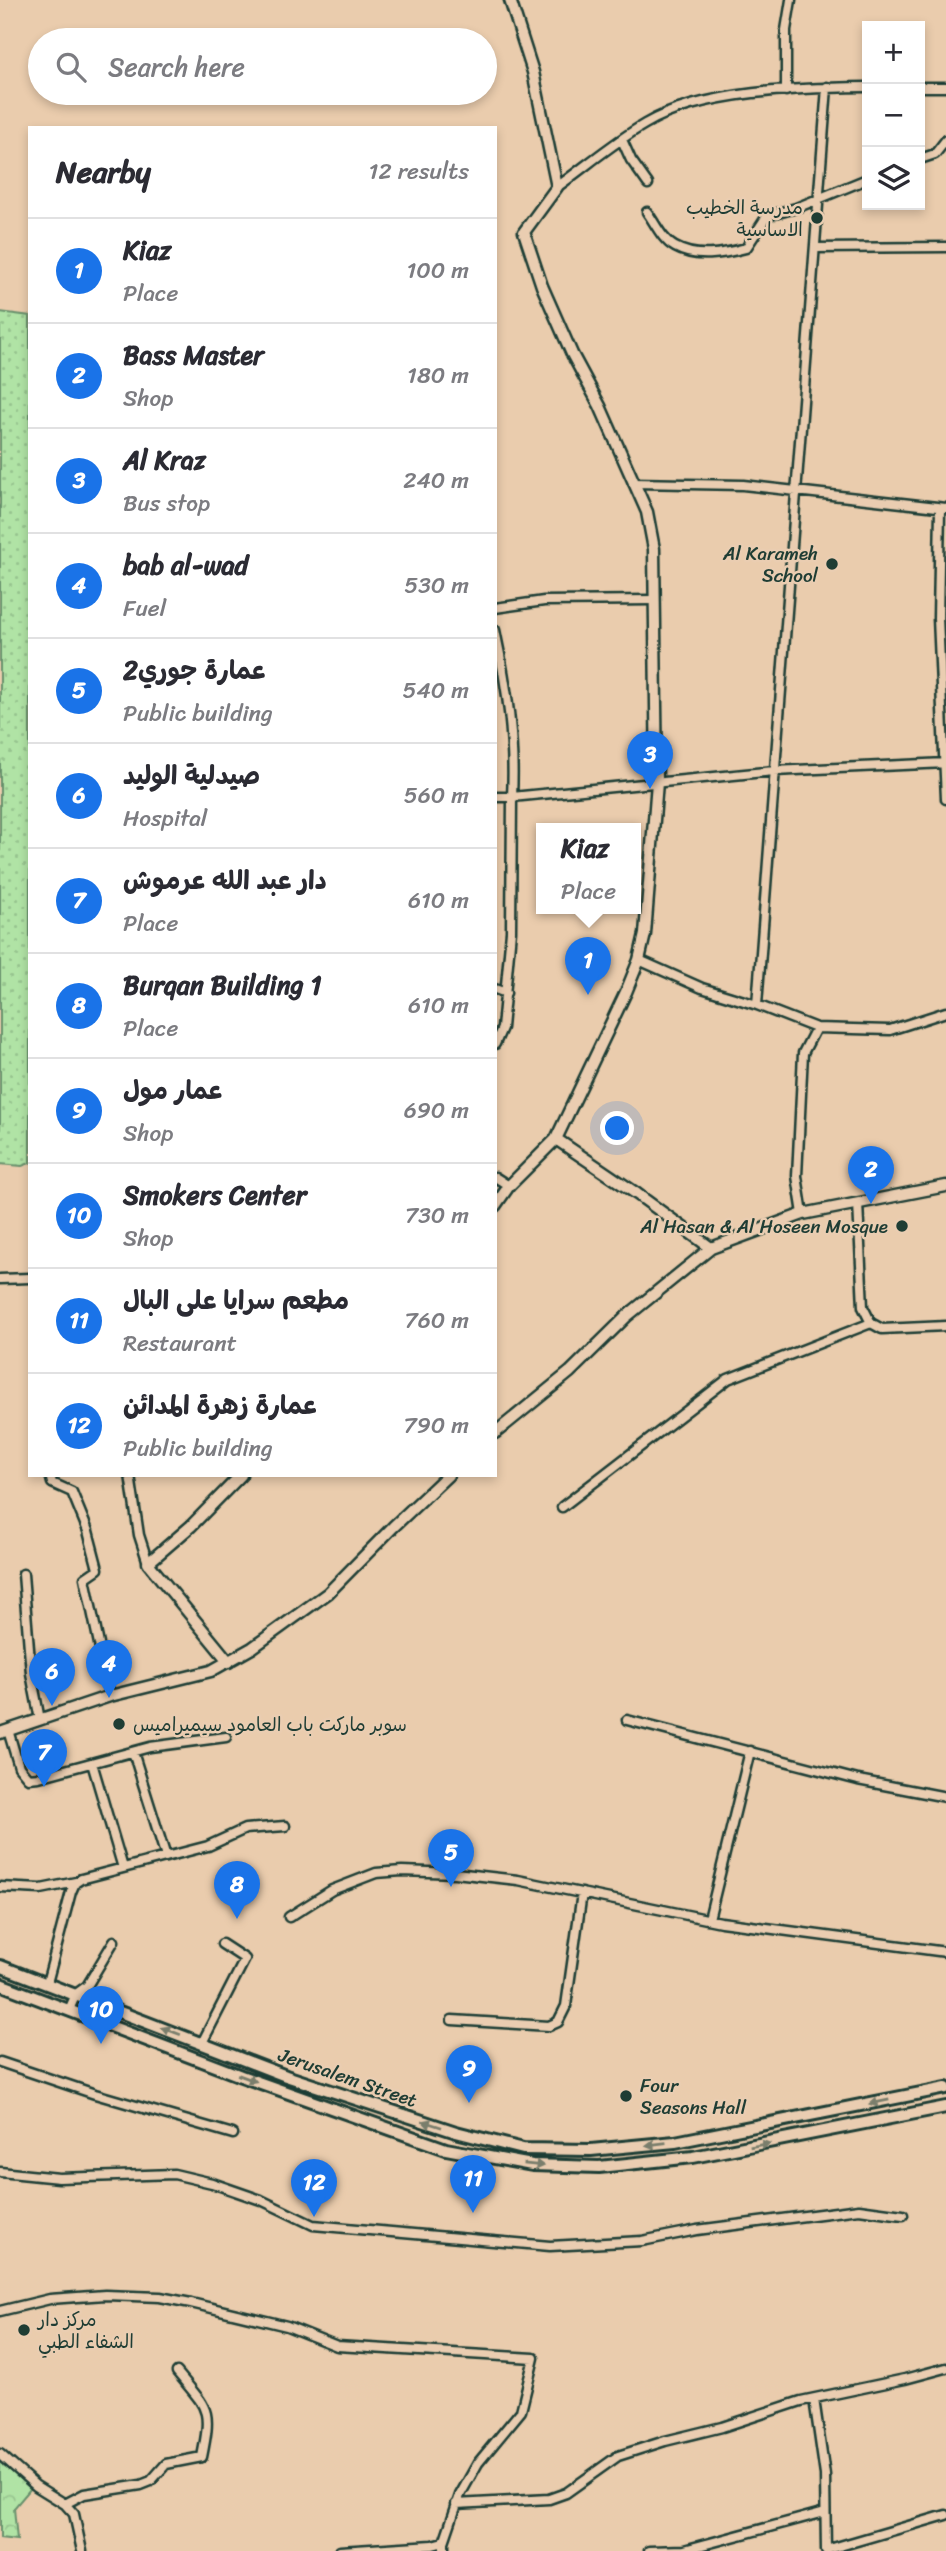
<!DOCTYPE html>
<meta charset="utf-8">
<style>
body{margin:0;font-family:Sriracha,"Playpen Sans Arabic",sans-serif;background:#f7f7f7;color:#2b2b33}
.controls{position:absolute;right:21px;top:21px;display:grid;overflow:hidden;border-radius:0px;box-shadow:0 4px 10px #0003}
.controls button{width:63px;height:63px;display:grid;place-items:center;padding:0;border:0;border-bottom:2px solid #e1e1e2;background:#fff;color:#2b2b33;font:35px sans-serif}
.you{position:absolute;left:618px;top:1129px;width:24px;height:24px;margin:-18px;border:5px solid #fff;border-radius:50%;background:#1a73e8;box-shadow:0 0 0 10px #1a73e833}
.badge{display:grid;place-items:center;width:46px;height:46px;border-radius:50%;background:#1a73e8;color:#fff;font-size:23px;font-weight:700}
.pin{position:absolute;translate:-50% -58px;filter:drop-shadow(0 2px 4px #0008)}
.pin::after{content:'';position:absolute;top:37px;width:24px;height:21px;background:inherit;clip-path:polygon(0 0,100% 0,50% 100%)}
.popup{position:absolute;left:536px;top:823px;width:105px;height:91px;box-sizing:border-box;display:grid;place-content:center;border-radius:0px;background:#fff;filter:drop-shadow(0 2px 5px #0005);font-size:23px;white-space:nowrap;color:#7c7c81}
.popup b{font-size:26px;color:#2b2b33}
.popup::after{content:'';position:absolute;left:50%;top:100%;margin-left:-14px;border:14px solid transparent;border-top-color:#fff}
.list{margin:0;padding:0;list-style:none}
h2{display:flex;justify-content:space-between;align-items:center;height:91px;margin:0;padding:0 28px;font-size:30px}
h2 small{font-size:23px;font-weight:400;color:#7c7c81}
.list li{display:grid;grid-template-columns:46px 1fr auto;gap:21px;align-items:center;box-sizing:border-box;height:105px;padding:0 28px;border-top:2px solid #e1e1e2}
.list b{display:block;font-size:26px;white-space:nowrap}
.list p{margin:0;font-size:23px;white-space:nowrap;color:#7c7c81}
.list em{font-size:23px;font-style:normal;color:#7c7c81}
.icon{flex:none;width:38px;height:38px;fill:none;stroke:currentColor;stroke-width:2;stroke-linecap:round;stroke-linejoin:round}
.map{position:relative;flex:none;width:946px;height:2551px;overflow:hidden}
.search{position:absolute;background:#fff;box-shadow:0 4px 10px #0003;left:28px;top:28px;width:469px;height:77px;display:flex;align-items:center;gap:18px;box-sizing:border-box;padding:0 24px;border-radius:38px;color:#7c7c81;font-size:26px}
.panel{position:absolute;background:#fff;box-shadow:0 4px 10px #0003;left:28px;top:126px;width:469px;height:1351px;border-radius:0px}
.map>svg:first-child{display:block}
.grass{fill:url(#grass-dots);stroke:#68906c;stroke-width:2}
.forest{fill:url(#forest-crowns);stroke:#68906c;stroke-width:2}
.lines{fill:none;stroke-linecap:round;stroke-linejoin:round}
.minor-casing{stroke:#1f3d34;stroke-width:13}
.tertiary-casing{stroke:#1f3d34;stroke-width:15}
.secondary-casing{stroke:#1f3d34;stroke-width:16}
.minor{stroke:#eacdb1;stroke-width:8}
.tertiary{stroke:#eacdb1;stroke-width:10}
.secondary{stroke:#eacdb1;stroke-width:10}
.oneway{fill:#7a7e6c}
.poi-dot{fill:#1f3d34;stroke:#eacdb1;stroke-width:2.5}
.labels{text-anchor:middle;stroke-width:5;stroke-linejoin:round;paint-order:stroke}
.poi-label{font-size:19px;fill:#1f3d34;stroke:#eacdb1;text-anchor:end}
.street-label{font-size:19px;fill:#1f3d34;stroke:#eacdb1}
</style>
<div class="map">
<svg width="946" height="2551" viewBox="0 0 946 2551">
<defs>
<pattern id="grass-dots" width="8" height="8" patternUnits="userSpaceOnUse" patternTransform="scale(1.75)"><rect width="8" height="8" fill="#b0e3a5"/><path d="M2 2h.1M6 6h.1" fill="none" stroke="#97c48f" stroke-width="1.8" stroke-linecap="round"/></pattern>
<pattern id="forest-crowns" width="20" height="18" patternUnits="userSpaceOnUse" patternTransform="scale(1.75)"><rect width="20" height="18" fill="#b0e3a5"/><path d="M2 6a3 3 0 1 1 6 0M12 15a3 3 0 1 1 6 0" fill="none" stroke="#97c48f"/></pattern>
</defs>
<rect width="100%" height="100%" fill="#eaccad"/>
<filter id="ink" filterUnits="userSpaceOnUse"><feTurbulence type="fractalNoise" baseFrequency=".0143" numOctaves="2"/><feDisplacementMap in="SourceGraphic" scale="14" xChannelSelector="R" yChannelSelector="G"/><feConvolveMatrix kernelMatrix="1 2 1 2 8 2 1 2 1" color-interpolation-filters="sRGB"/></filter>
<g filter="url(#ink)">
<path class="grass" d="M0,312L30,316V1163L22,1166L0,1164Z"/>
<path class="forest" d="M0,2461L31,2488L14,2508L17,2540L0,2538Z"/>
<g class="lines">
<g class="minor-casing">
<path id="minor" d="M920,87H946
M786,91V30L791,0
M622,140L631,160L648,184
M920,159L935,154L946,140
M557,187C586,166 614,142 645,124C702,90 802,88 867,87
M647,212C655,223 662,240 675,247C696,259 723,254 746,248L767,216L796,208L867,179
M815,248L946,247
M633,483L743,485L946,508
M940,509L938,618L946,799
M495,608L544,601L654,600
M495,630C507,686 515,740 512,797H495
M639,960L702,988L757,1005L816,1028L890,1030L946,1012
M495,989L506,993
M757,1005L827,87
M495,1044L502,1028L511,931L512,797L774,771L946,763
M495,1177L509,1186
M858,1203L863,1307L871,1323L882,1329L946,1326
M803,1214L797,1176L803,1053L816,1028
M0,1279L30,1278
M50,1475L52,1483L72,1492L88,1531L98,1569L85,1578L110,1696
M130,1475L139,1535L148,1563
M562,1507L728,1379L871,1323
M23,1574L31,1673L40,1720
M627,1720L858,1780L946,1797
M8,1730L19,1767L28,1778L39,1777L150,1747L226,1737
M133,1752L166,1857
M92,1763L123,1868
M0,1887L41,1889L76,1882
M289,1917L332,1890L376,1873L402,1871L455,1873L518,1880L721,1922L946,1952
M709,1919L750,1751
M47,1983L71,1892L75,1883L81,1879L208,1846L245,1829L285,1826
M69,2010L76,1994L87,1986L114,1941
M452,2020L549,2026L558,2022L566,2006L582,1893
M202,2043L245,1959L222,1944
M0,2062L95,2094L233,2134
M0,2172L59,2178L174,2174L212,2183L261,2200L313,2225L550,2246L642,2241L697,2230L859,2209L903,2215
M0,2311L50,2299L105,2295L160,2297L191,2303L287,2326L337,2346L534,2358L521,2411L478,2463L460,2495L444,2542V2551
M814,2399L825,2475L826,2551
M0,2454L36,2486L65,2504L74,2514L82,2551
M65,2504L84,2494L141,2485L151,2481L166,2464L202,2457C212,2407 208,2410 177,2372
M456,2504L549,2499L566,2493L618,2456L665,2441L722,2427L801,2401L905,2379L946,2368
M826,2550L946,2515
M340,2551L433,2545L444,2542
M649,2551L684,2550L825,2512"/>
</g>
<g class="tertiary-casing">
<path id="tertiary" d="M510,0L533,72L557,187L524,232L542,286L572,354L600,406L647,512L654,549L657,782L645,934L639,960L626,992L556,1139L637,1194L711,1248
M495,1206L509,1186L556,1139
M495,1433L570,1372L627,1316L711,1248L803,1214L946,1186
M229,1662L148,1563L191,1526L241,1475
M0,1733L110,1696L211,1671L252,1648L328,1593L393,1527L448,1475"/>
</g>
<g class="secondary-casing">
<path id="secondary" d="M0,1966L286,2076L456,2132L523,2149L591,2150L675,2142L946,2088
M0,1984L241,2076L446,2149L532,2165L599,2167L693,2157L946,2107"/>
</g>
<use href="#minor" class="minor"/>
<use href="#tertiary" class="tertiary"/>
<use href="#secondary" class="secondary"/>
</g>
<defs><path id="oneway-solid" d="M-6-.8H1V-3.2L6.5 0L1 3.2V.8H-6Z" transform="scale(1.75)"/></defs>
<g class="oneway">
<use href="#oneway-solid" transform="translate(171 2031) rotate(-159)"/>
<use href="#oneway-solid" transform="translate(247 2078) rotate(20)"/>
<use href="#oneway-solid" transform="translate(879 2102) rotate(169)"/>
<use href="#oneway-solid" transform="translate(432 2124) rotate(-162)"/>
<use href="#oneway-solid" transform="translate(656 2144) rotate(173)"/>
<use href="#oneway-solid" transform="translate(760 2145) rotate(-10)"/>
<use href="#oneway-solid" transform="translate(534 2165) rotate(6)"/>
</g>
</g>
<g class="poi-dot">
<circle cx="817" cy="218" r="7"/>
<circle cx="832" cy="564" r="7"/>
<circle cx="902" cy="1226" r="7"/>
<circle cx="119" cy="1724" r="7"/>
<circle cx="626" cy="2096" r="7"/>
<circle cx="24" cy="2330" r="7"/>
</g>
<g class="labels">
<g class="poi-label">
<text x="803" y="214">مدرسة الخطيب<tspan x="803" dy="22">الاساسية</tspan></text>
<text x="818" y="560">Al Karameh<tspan x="818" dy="22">School</tspan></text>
<text x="888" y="1233">Al Hasan &amp; Al Hoseen Mosque</text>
<text x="133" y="1731" text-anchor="start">سوبر ماركت باب العامود سيميراميس</text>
<text x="640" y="2092" text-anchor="start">Four<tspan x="640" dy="22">Seasons Hall</tspan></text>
<text x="38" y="2326" text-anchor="start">مركز دار<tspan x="38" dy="22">الشفاء الطبي</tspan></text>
</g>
<g class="street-label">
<text transform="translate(348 2077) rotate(19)" y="7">Jerusalem Street</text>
</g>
</g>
</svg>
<div class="controls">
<button>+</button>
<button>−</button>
<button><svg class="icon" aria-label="layers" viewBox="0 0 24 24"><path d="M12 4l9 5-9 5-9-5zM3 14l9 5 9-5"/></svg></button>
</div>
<div class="you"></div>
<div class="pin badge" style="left:588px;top:995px">1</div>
<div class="popup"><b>Kiaz</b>Place</div>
<div class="pin badge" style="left:871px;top:1204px">2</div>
<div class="pin badge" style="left:650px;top:789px">3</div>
<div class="pin badge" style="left:109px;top:1698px">4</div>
<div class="pin badge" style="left:451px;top:1887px">5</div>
<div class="pin badge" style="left:52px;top:1706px">6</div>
<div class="pin badge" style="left:44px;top:1787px">7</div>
<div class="pin badge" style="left:237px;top:1919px">8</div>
<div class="pin badge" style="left:469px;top:2103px">9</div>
<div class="pin badge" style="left:101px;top:2044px">10</div>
<div class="pin badge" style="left:473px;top:2213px">11</div>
<div class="pin badge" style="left:314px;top:2217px">12</div>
<div class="search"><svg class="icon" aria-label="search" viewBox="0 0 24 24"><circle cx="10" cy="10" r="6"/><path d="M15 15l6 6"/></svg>Search here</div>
<section class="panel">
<h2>Nearby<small>12 results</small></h2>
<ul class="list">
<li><span class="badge">1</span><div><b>Kiaz</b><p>Place</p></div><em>100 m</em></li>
<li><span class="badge">2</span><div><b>Bass Master</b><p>Shop</p></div><em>180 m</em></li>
<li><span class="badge">3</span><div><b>Al Kraz</b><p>Bus stop</p></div><em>240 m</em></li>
<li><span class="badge">4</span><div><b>bab al-wad</b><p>Fuel</p></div><em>530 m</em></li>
<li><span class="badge">5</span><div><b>عمارة جوري2</b><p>Public building</p></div><em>540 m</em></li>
<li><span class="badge">6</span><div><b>صيدلية الوليد</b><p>Hospital</p></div><em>560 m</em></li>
<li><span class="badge">7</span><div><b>دار عبد الله عرموش</b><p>Place</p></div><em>610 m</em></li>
<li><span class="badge">8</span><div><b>Burqan Building 1</b><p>Place</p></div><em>610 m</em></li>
<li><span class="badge">9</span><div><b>عمار مول</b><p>Shop</p></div><em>690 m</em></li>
<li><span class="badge">10</span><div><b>Smokers Center</b><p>Shop</p></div><em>730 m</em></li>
<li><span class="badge">11</span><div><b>مطعم سرايا على البال</b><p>Restaurant</p></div><em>760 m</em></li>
<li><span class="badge">12</span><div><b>عمارة زهرة المدائن</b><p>Public building</p></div><em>790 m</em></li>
</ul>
</section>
</div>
